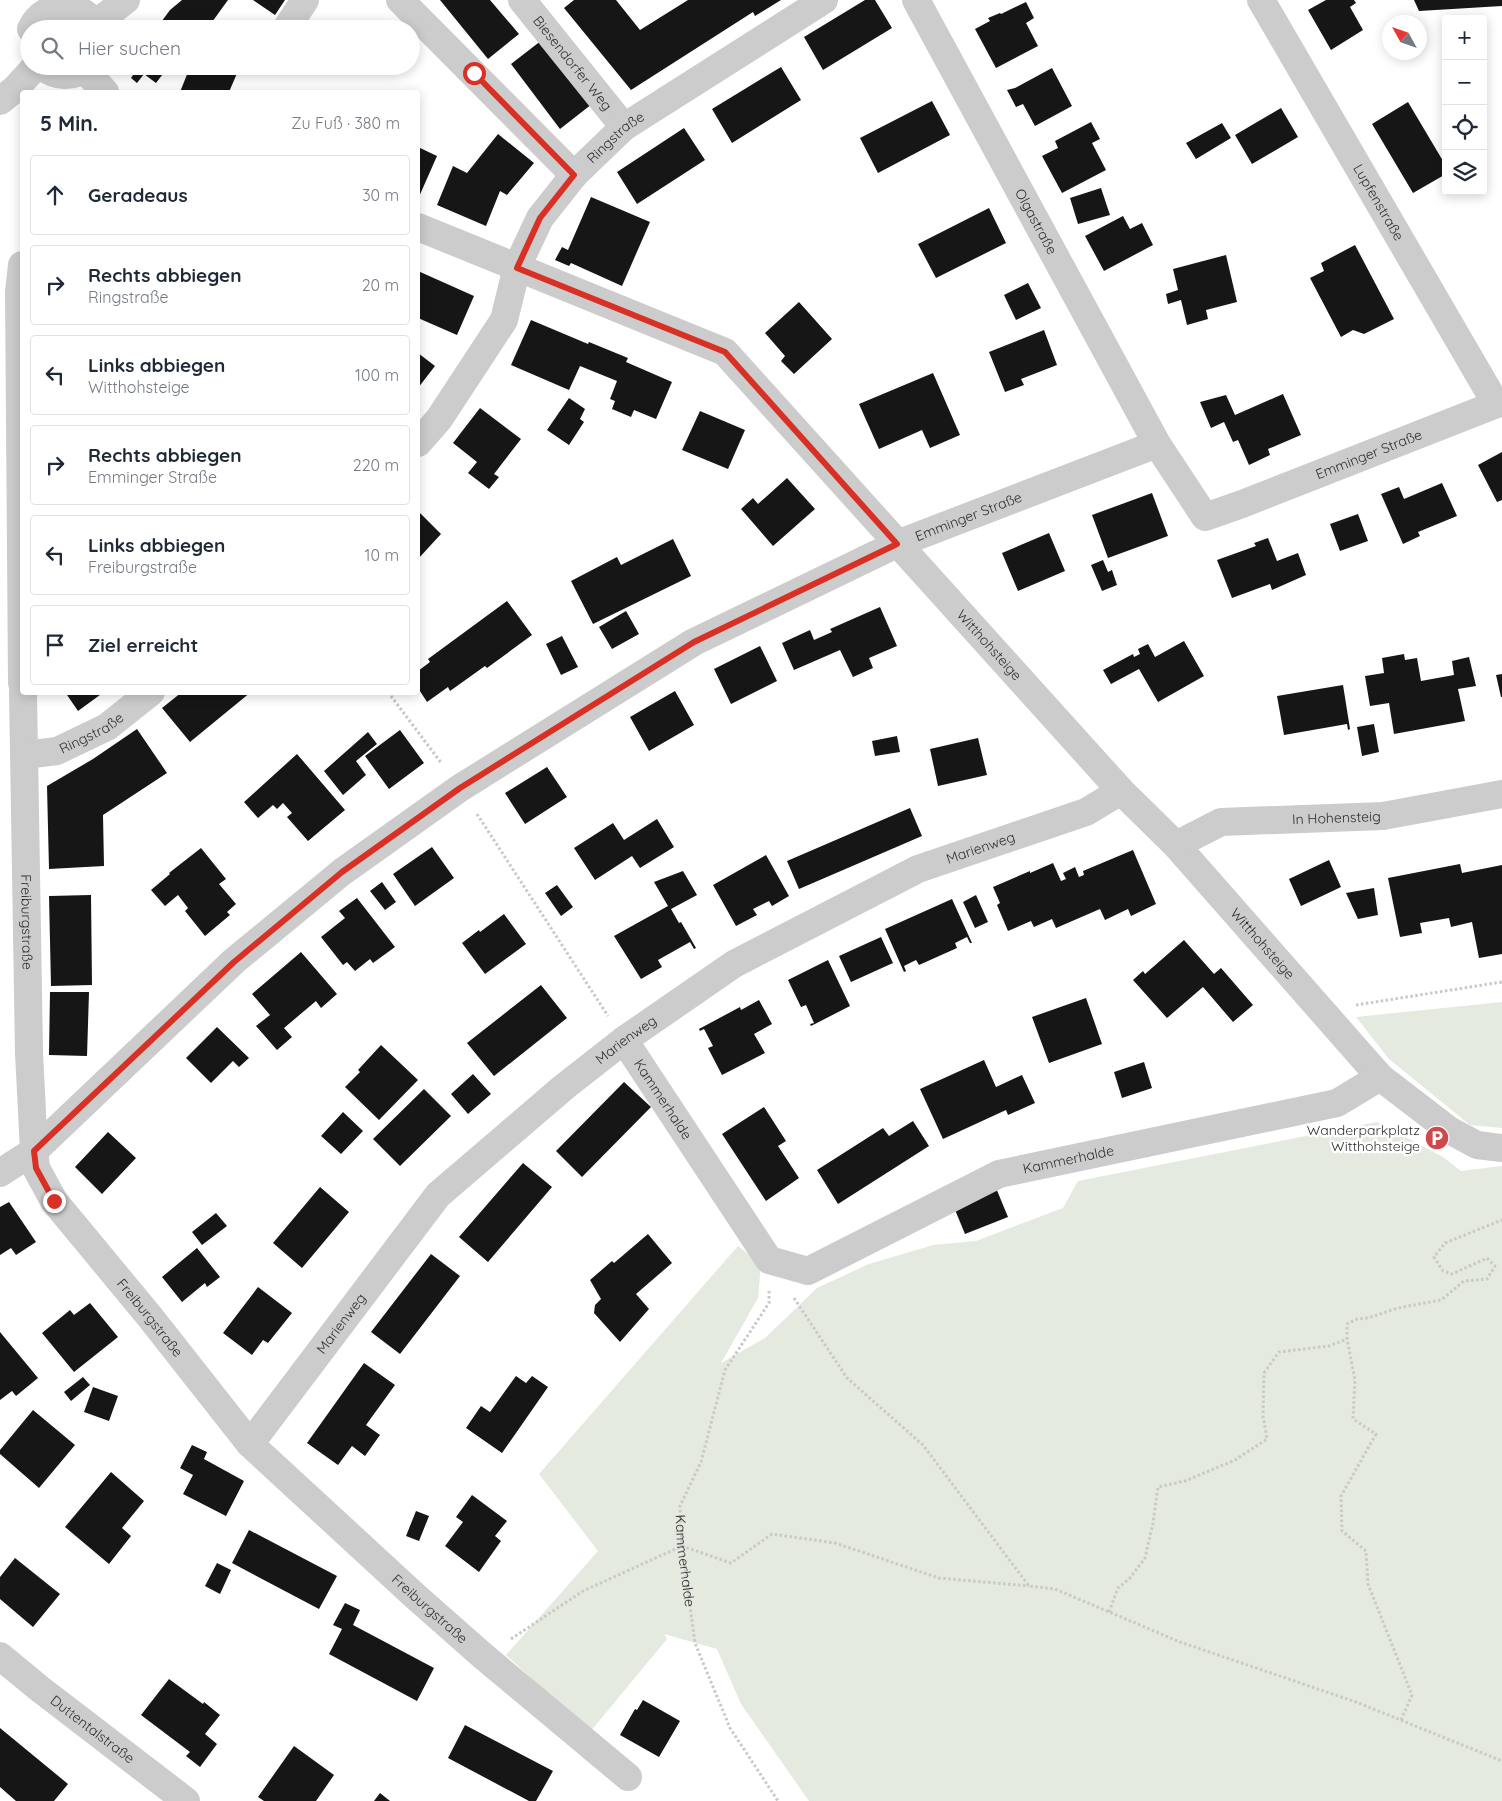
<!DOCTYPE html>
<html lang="de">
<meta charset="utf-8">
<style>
body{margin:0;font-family:Quicksand,sans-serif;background:#f2f2f3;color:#1f2937}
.controls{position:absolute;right:15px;top:15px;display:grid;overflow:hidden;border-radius:5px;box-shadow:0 2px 12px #0003}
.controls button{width:45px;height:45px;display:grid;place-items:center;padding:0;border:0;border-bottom:1px solid #e0e1e3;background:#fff;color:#1f2937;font:25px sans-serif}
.compass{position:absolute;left:1382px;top:15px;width:45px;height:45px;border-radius:50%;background:#fff;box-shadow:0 2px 12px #0003;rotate:310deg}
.stop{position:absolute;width:15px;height:15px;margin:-11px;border:4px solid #d93025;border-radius:50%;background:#fff}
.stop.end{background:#d93025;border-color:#fff;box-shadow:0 1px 5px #0008}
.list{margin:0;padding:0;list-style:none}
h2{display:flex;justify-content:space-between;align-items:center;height:65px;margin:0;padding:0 20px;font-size:21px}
h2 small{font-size:16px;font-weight:400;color:#747a83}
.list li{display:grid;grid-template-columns:32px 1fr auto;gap:15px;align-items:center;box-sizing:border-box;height:80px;margin:0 10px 10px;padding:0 10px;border:1px solid #e0e1e3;border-radius:5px}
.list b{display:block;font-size:19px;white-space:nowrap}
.list p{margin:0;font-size:16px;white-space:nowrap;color:#747a83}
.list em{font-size:16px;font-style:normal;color:#747a83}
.icon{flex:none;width:28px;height:28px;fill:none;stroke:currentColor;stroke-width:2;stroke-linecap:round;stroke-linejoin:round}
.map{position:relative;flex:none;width:1502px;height:1801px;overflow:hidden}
.search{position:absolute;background:#fff;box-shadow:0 2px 12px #0003;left:20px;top:20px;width:400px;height:55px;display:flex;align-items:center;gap:12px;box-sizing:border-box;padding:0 18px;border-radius:28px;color:#747a83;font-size:19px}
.panel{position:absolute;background:#fff;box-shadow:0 2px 12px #0003;left:20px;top:90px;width:400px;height:605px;border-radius:5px}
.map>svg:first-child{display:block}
.green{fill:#e4eadf}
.building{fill:#161616}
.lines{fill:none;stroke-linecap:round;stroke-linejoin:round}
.path{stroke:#c9c9c9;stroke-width:3;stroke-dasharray:2.5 2.5;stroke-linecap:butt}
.minor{stroke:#ccc;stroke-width:28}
.route{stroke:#d93025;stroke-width:6}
.labels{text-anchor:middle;stroke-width:5;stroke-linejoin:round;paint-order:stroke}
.street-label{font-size:14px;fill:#2f2f2f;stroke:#fff}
.poi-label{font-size:14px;fill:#2f2f2f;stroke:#fff;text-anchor:end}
</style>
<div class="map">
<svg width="1502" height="1801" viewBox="0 0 1502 1801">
<rect width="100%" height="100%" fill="#fff"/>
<path class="green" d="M1502,1002V1128L1470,1125L1389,1059L1356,1017Z
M1377,1122L1443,1157L1461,1171L1502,1166V1801H809L741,1704L717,1649L664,1634L667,1639L590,1732L506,1655L598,1551L539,1474L738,1246L761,1264L758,1298L721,1363L765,1338L817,1288L869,1264L933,1245L976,1241L1063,1208L1078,1181Z"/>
<path class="building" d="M182,0H228L207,29H156L170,10Z
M253,0H285L275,15Z
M440,0H490L519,34L488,59Z
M574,0H616L640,30L688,0H781L755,16L753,12L631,90L564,8Z
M865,0H875L892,28L823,70L804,37Z
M1326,0H1354L1356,3L1350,7L1363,30L1331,50L1308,10Z
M1414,0H1502V6L1419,11Z
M1026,2L1034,18L1026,23L1038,46L996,68L975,29L990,21L988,18L1000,13L1001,14Z
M542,40L592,104L560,129L511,64Z
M139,66H169L156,83L144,74L137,83L131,78Z
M195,66H227L238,71L229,92H180L190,67L194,69Z
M781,67L801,100L732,143L712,109Z
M1052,68L1072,106L1035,126L1023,104L1016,107L1007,90L1015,88Z
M932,101L950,135L878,173L860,138Z
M1408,102L1446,166V174L1413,193L1372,124Z
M1281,108L1298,137L1252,164L1235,135Z
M1091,122L1100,139L1092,143L1106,170L1062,193L1042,156L1058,148L1055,141Z
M1222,123L1231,138L1196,159L1186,143Z
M684,128L705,160L637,204L617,172Z
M498,134L534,163L507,195L500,191L486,226L437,205L453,166L467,173Z
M418,147L437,156L418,199Z
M1101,188L1110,215L1078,224L1070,198Z
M591,197L650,222L622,286L571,263L569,266L555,260L562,247L568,250Z
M989,208L1006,243L936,278L918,244Z
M1123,216L1130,229L1142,223L1153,245L1104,271L1085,236Z
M1355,245L1394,319L1364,334L1353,330L1341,337L1310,278L1324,271L1321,263Z
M1226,255L1237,302L1206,310L1208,319L1187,325L1181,300L1168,304L1166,294L1178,290L1173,269Z
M418,271L474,296L457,335L418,318Z
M1028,283L1041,308L1016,320L1004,295Z
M799,302L832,339L794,374L781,361L785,356L765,333Z
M531,320L588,344L589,342L628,358L626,362L672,382L656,419L634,410L631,417L612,409L615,401L610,399L617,381L580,366L569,390L511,365Z
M1044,330L1057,365L1021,379L1024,385L1005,392L989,352Z
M418,353L435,366L418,388Z
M933,373L960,435L930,448L922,430L879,449L859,404Z
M1283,394L1301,435L1268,449L1270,455L1249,465L1238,440L1233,442L1224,422L1211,428L1200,402L1226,395L1235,415Z
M569,398L585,409L580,419L584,422L569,445L547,430Z
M480,408L521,439L494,474L499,477L489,489L468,473L477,462L453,443Z
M700,411L745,430L728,469L682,450Z
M1502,452V500L1497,502L1478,465Z
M787,478L815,509L773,546L741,509L753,498L758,504Z
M1442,483L1457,516L1418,532L1420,536L1403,544L1381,494L1399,487L1404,499Z
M1152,493L1168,536L1108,558L1092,515Z
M418,511L441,534L418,559Z
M1358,514L1368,541L1340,551L1330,524Z
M1049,533L1065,571L1018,591L1002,553Z
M1268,538L1277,561L1298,553L1306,575L1272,590L1270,584L1232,598L1217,560L1256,546L1254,543Z
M673,539L691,576L593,624L571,581L617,557L621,565Z
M1103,560L1108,572L1112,570L1117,585L1102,591L1091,565Z
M507,601L532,635L487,668L485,666L450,691L448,687L427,702L418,688V671L430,662L428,659Z
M880,607L897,646L869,658L873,668L853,677L840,650L794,670L782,643L810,630L814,640L832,632L830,629Z
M626,611L639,634L612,649L599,627Z
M562,636L578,667L561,675L546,644Z
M1184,641L1204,676L1158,702L1139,669L1111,684L1103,670L1133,654L1134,657L1140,654L1138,649L1148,644L1155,657Z
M760,646L777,681L731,704L714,669Z
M1404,654L1405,660L1417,658L1421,681L1454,675L1452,661L1469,657L1476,686L1458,689L1465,721L1394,734L1389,703L1370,706L1365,676L1384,673L1382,658Z
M1502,674V697H1501L1496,675Z
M1343,685L1350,729L1348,730L1347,724L1284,735L1277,696Z
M675,691L694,725L649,751L630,717Z
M65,692H104L78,711Z
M182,692H251L190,742L162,708Z
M1374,724L1379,752L1362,756L1357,727Z
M137,729L167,773L103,815L104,866L49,869L47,786L93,759Z
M400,730L424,763L389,789L365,756Z
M368,732L377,744L356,761L366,775L343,795L324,771Z
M897,736L900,752L875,756L872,741Z
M978,738L987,775L938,786L930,749Z
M297,754L345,810L308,841L287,817L292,813L283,803L277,809L273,805L258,818L244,802Z
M547,767L567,797L525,824L505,793Z
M910,808L922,836L799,889L787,861Z
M657,819L674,847L640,868L632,856L595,880L574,848L613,823L624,840Z
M432,847L454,878L415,906L393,874Z
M201,848L226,879L219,884L236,904L227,912L230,915L205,936L185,911L188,908L178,895L165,906L151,890L170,874L169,873Z
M1133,850L1156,904L1131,916L1128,909L1105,920L1100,909L1056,928L1052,919L1034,927L1031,921L1008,931L997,905L1000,903L993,887L1030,871V873L1053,863L1061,881L1066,879L1063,873L1075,867L1079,877L1084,875L1083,871Z
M766,855L789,896L772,906L769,901L753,909L757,915L736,926L713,885Z
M1329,860L1341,887L1301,906L1289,879Z
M1460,864L1462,873L1502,865V954L1479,958L1472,922L1451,927L1449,918L1420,923L1422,933L1400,937L1388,878Z
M683,871L697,895L671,909L679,923L681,922L696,948L694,949L690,942L658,960L662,967L641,979L614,936L668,906L654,882Z
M382,882L396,902L385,910L370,891Z
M557,885L573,907L561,916L545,893Z
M1374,888L1378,915L1358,919L1346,893Z
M91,895L92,985L51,986L49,896Z
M976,895L988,922L975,928L963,902Z
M357,898L395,947L373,963L370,959L355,971L347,962L343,965L321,937L345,918L339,911Z
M952,899L972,943H970L967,937L955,943L957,948L919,965L916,960L904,966L906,971L904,972L885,929Z
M504,914L526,944L485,974L462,943L479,930L480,932Z
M881,937L893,963L851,982L839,956Z
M1184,940L1214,974L1221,968L1253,1005L1233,1022L1203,987L1167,1018L1133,980L1143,971L1145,974Z
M301,952L337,994L321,1008L316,1001L284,1028L292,1037L277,1050L256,1026L270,1015L252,994Z
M828,960L850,1006L811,1026L810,1024L814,1023L806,1005L801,1007L788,980Z
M541,985L567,1018L494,1076L467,1043Z
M50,992H89L87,1056L49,1055Z
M1086,998L1102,1044L1049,1063L1032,1017Z
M759,1000L772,1024L754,1034L765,1053L722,1075L708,1048L713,1046L704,1029L700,1031L699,1029L740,1007L741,1010Z
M217,1027L249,1058L239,1067L233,1061L211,1083L186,1058Z
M381,1045L418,1080L379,1120L345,1087L360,1072L358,1070Z
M984,1060L996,1087L1022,1075L1035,1103L1008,1115L1006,1110L943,1139L920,1089Z
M1144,1062L1152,1088L1122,1098L1114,1072Z
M473,1074L491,1094L468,1114L451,1094Z
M624,1082L651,1107L582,1177L556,1151Z
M424,1089L451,1116L400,1166L373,1139Z
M764,1107L786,1141L778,1146L799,1178L766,1201L722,1134Z
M343,1112L363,1131L341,1154L321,1136Z
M913,1121L929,1146L838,1204L817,1170L883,1128L889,1136Z
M108,1132L136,1158L102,1194L75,1167Z
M523,1163L552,1187L488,1262L459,1237Z
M320,1187L349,1212L302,1268L273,1243Z
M996,1188L1008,1217L965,1234L953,1205Z
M9,1202L36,1242L16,1255L11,1248L0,1255V1207Z
M216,1213L227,1226L202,1245L192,1232Z
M648,1234L672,1263L636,1294L649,1309L620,1342L594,1313L595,1305L601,1299L590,1280L612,1261L614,1263Z
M197,1248L220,1277L207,1287L205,1283L182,1302L162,1277Z
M431,1254L460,1276L400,1354L371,1332Z
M258,1287L292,1313L268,1343L263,1340L252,1355L223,1333Z
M90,1303L118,1337L74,1372L42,1333L70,1310L74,1315Z
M0,1332L38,1378L16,1396L12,1391L0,1400Z
M364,1363L395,1385L366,1425L380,1435L365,1456L352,1446L338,1465L307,1443Z
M516,1376L526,1383L532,1376L548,1387L502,1453L466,1428L481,1406L490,1412Z
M83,1377L90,1385L71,1401L64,1392Z
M93,1387L118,1396L109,1421L84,1412Z
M33,1410L75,1445L39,1488L0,1454V1450Z
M192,1445L207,1452L204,1459L244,1481L226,1516L183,1494L193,1475L180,1468Z
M111,1472L144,1501L122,1528L131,1536L109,1564L65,1527Z
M472,1495L507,1521L495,1536L501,1541L479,1572L445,1546L463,1522L456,1517Z
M416,1511L429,1516L419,1541L406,1536Z
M249,1530L337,1576L319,1609L232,1563Z
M15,1558L60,1594L33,1627L0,1599V1577Z
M217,1563L231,1570L220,1594L205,1586Z
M345,1603L360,1610L353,1625L434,1668L417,1701L329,1654L342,1629L333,1625Z
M169,1679L203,1704L204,1702L220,1715L205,1734L217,1744L200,1767L186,1756L190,1752L141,1715Z
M643,1700L680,1721L659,1757L620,1735L635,1709L637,1710Z
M465,1725L553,1771L536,1801H529L448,1758Z
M0,1728L68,1784L54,1801H16L0,1787Z
M294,1746L334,1775L316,1801H264L258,1797Z
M380,1793L390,1801H374Z"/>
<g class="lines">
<g class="path">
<path d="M388,692L442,764"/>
<path d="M477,814L608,1016"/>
<path d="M1356,1005L1502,982"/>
<path id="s1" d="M769,1291V1303L725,1370L701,1462L680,1506L682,1546L695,1643L730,1728L778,1801"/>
<path d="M794,1298L847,1378L923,1445L1029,1586L1055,1589L1180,1642L1356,1702L1502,1761"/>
<path d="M1109,1612L1118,1588L1130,1578L1145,1558L1153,1523L1158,1487L1185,1481L1235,1460L1267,1439L1263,1416L1264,1373L1279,1352L1329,1346L1347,1339"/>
<path d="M511,1639L583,1591L682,1546L731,1563L772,1534L835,1543L939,1578L1029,1586"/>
<path d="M1401,1720L1412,1695L1368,1584L1366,1551L1342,1531L1341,1496L1376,1434L1353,1419L1355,1380L1347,1339V1324L1357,1319L1368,1318L1398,1308L1441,1300L1464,1281L1487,1279L1495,1266L1487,1258L1452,1274L1443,1271L1434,1257L1445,1243L1502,1220"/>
</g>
<g class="minor">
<path d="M400,0L574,175"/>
<path id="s2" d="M522,0L624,127"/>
<path id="s3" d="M916,0L1157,444L1205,517L1242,504L1502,402"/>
<path id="s4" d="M1261,0L1496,404"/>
<path d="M95,24L126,0"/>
<path d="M31,29C44,0 85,0 97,29"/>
<path d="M286,29L305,0"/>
<path d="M41,66C55,77 74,79 87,66"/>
<path d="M84,69L105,92"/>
<path d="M0,101L15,89L36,66"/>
<path id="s5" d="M418,227L725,352L1121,791L1176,845L1380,1077L1449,1130L1477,1145L1502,1148"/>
<path d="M22,265L19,292L22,683"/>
<path id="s6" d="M418,443L439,419L504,320L517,267L540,218L574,175L624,127L824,0"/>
<path id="s7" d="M23,692L29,1053L34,1151L36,1168L54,1201L150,1317L250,1444L415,1596L483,1656L628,1777"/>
<path id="s8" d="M25,755L57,751L107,727L151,692"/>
<path id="s9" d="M1176,845L1221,822L1383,816L1502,794"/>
<path id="s10" d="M624,1040L769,1260L808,1271L999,1174L1337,1103L1380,1077"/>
<path id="s11" d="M0,1173L34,1151L234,961L342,872L460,788L694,642L897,544L1157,444"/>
<path id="s12" d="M250,1444L438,1195L564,1087L624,1040L734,964L918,869L1086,812L1121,791"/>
<path id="s13" d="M0,1656L40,1689L186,1801"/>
</g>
</g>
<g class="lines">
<path class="route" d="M54,1201L36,1168L34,1151L234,962L342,872L460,788L694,642L897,544L725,352L517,268L540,218L574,175L474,73"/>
</g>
<defs>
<g id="parking-disc" transform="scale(1.25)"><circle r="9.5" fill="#cf484b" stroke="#fff"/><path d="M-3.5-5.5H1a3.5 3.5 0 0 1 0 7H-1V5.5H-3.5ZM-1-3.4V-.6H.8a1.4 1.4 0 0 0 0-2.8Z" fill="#fff"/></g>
</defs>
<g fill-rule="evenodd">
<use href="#parking-disc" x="1437" y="1138"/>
</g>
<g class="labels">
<g class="street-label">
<text dy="5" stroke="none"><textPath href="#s2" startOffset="81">Biesendorfer Weg</textPath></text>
<text dy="5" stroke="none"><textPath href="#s6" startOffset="370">Ringstraße</textPath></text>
<text dy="5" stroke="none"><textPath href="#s4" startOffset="234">Lupfenstraße</textPath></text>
<text dy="5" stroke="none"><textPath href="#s3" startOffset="252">Olgastraße</textPath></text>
<text dy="5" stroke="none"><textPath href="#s3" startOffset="768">Emminger Straße</textPath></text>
<text dy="5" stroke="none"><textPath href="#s11" startOffset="1179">Emminger Straße</textPath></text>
<text dy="5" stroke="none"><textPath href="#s5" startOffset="726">Witthohsteige</textPath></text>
<text dy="5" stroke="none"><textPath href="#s8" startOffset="71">Ringstraße</textPath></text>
<text dy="5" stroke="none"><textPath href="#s9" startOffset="166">In Hohensteig</textPath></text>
<text dy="5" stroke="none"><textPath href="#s12" startOffset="961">Marienweg</textPath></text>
<text dy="5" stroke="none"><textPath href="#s7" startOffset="230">Freiburgstraße</textPath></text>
<text dy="5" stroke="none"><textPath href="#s5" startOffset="1131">Witthohsteige</textPath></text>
<text dy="5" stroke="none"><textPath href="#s12" startOffset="556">Marienweg</textPath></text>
<text dy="5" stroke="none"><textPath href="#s10" startOffset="71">Kammerhalde</textPath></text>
<text dy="5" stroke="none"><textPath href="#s10" startOffset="589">Kammerhalde</textPath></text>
<text dy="5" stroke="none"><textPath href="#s7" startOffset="665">Freiburgstraße</textPath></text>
<text dy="5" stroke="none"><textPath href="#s12" startOffset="151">Marienweg</textPath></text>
<text dy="5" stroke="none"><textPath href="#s1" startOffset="291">Kammerhalde</textPath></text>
<text dy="5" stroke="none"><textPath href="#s7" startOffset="1070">Freiburgstraße</textPath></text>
<text dy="5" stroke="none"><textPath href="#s13" startOffset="118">Duttentalstraße</textPath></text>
</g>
<g class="poi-label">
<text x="1420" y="1135">Wanderparkplatz<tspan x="1420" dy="16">Witthohsteige</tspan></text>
</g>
</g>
</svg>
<div class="controls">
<button>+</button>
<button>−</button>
<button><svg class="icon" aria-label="locate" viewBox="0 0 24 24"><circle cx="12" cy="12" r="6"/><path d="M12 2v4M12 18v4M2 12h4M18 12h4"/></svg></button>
<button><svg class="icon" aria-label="layers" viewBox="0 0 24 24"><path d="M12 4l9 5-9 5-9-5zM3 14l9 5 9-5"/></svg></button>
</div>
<svg class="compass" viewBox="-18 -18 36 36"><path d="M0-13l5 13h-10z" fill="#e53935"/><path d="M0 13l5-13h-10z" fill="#747a83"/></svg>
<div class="stop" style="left:474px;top:73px"></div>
<div class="stop end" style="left:54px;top:1201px"></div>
<div class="search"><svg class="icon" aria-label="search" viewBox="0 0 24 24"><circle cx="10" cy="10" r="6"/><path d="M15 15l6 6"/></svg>Hier suchen</div>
<section class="panel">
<h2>5 Min.<small>Zu Fuß · 380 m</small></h2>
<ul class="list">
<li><svg class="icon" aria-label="ahead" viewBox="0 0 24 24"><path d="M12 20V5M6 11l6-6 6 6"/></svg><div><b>Geradeaus</b></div><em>30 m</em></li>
<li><svg class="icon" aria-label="right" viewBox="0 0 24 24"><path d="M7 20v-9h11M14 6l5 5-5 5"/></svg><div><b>Rechts abbiegen</b><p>Ringstraße</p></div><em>20 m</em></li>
<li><svg class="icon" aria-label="left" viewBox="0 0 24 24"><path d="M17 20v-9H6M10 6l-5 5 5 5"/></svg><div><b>Links abbiegen</b><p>Witthohsteige</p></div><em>100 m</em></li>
<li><svg class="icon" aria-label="right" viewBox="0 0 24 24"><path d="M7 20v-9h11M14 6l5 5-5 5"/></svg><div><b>Rechts abbiegen</b><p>Emminger Straße</p></div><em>220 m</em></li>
<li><svg class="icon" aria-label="left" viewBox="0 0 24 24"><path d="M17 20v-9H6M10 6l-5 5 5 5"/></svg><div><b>Links abbiegen</b><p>Freiburgstraße</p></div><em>10 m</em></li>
<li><svg class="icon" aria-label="arrive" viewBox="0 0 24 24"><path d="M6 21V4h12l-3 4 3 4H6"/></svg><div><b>Ziel erreicht</b></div></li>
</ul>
</section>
</div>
